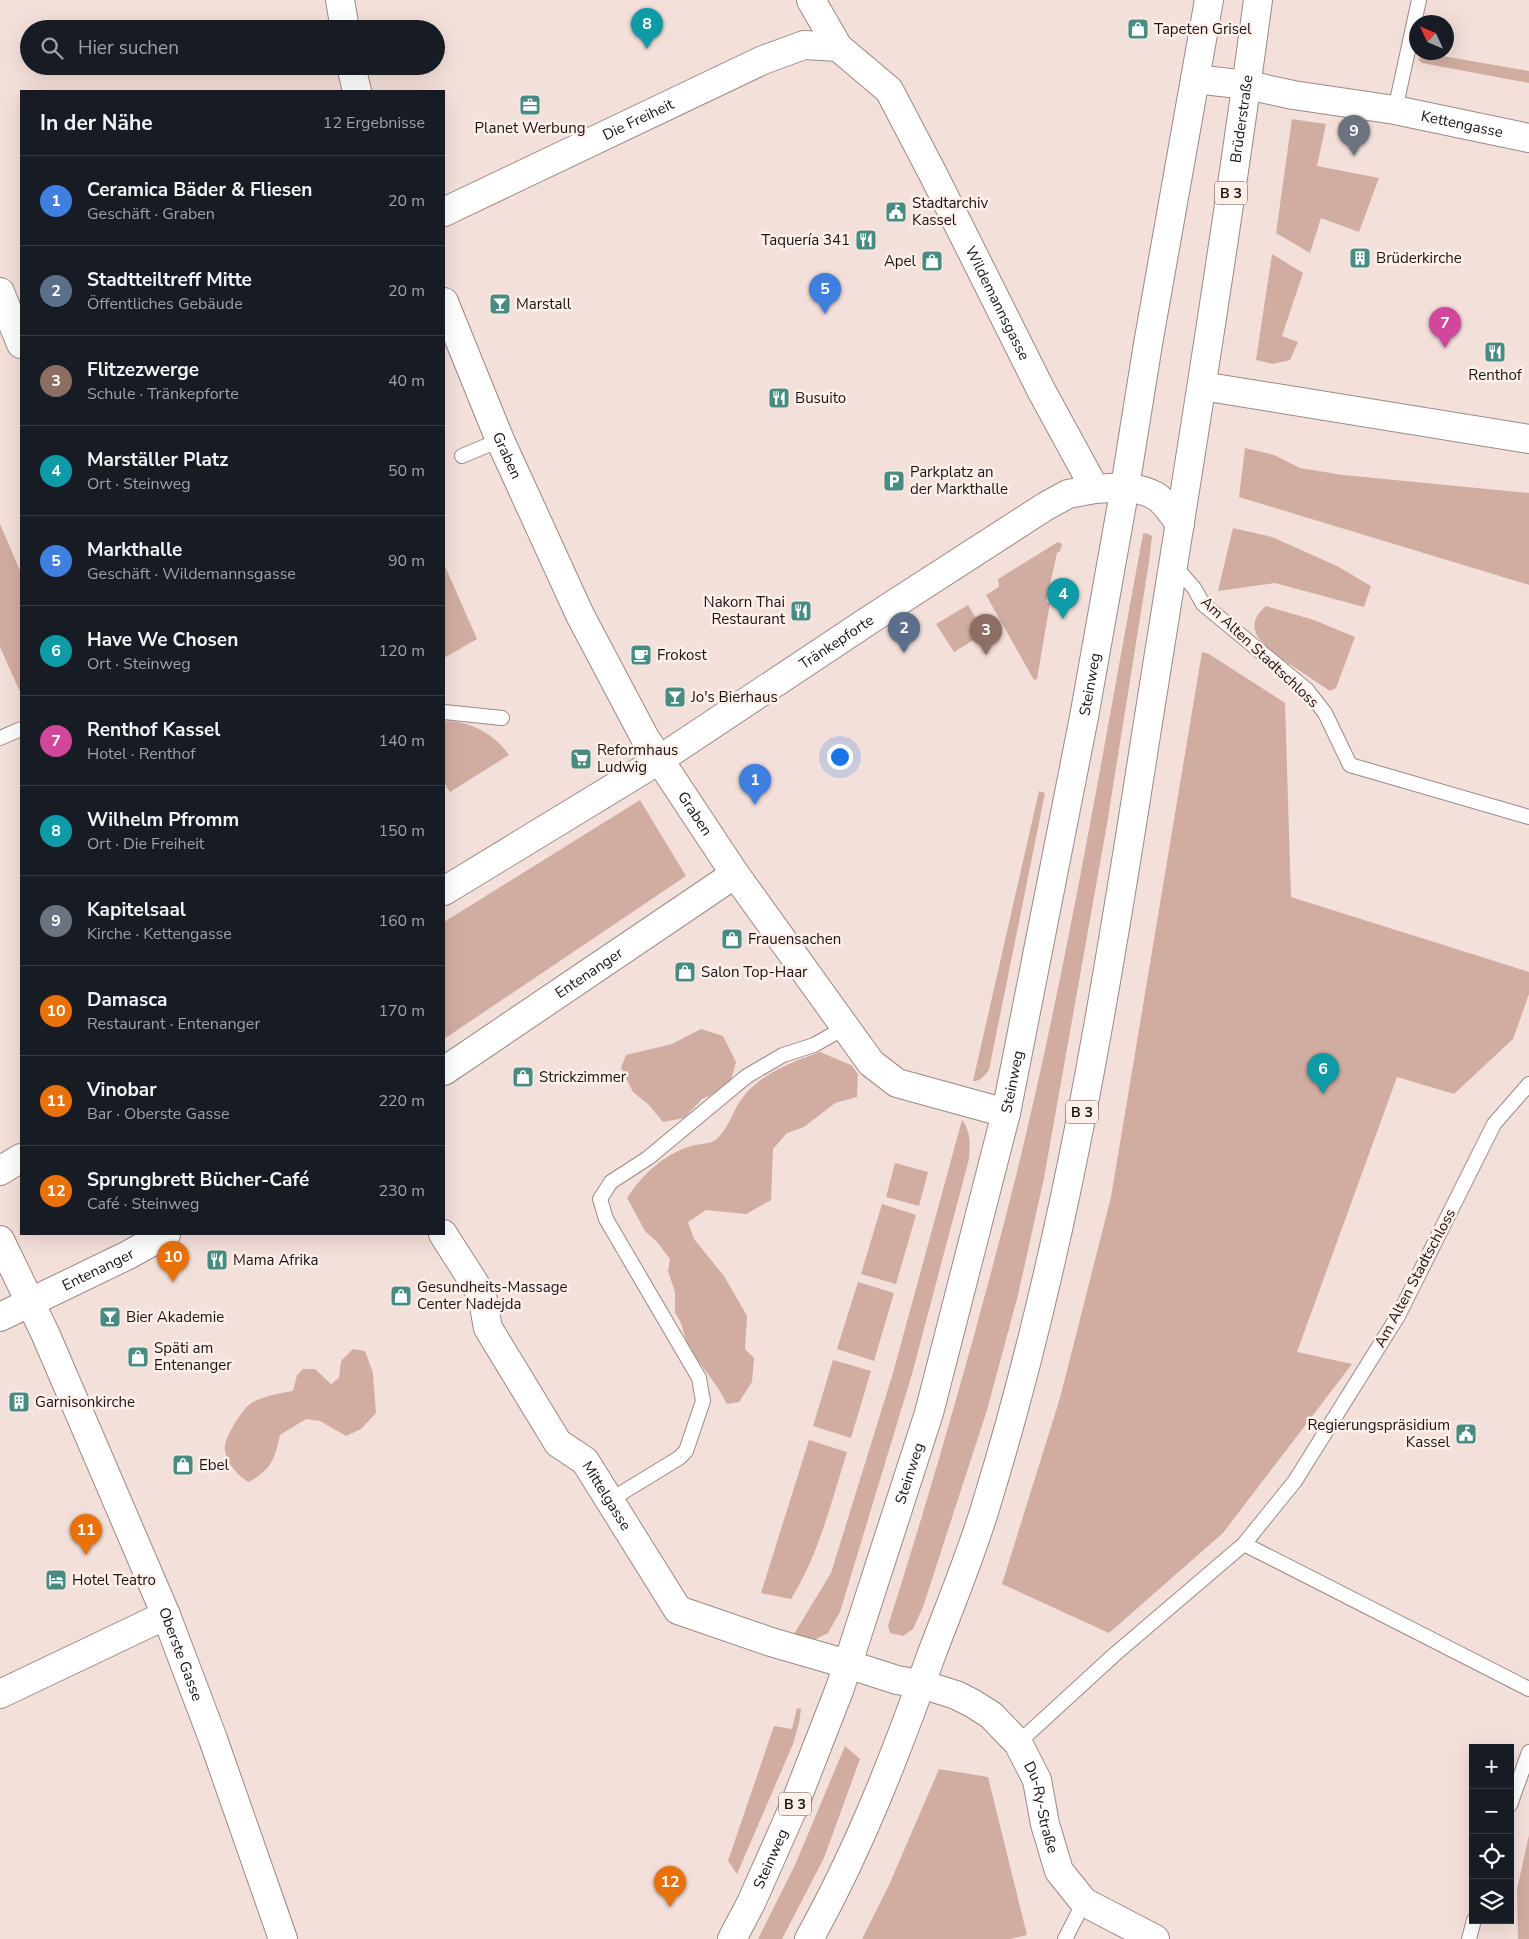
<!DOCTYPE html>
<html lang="de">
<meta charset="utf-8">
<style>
body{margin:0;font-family:"Nunito Sans",sans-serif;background:#20242c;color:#f1f3f6}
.controls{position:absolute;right:15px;bottom:15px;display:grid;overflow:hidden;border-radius:0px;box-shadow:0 5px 20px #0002}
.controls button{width:45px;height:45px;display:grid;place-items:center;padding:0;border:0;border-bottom:1px solid #363941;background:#171b24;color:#f1f3f6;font:25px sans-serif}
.compass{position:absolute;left:1409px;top:15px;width:45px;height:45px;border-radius:50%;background:#171b24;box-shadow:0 5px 20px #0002;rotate:314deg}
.you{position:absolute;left:839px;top:756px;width:18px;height:18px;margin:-12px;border:4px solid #fff;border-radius:50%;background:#1a73e8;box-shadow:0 0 0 8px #1a73e833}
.badge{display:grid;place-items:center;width:32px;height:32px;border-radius:50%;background:#8c9099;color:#fff;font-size:16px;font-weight:700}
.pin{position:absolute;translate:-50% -41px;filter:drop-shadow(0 1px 2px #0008)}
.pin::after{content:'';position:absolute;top:26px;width:18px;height:15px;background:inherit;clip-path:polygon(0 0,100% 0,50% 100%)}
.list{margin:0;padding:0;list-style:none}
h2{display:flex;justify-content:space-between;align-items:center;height:65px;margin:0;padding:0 20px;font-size:21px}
h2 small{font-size:16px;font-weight:400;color:#9ea1a6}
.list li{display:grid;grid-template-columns:32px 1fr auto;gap:15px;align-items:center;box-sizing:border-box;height:90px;padding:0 20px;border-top:1px solid #363941}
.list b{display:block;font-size:19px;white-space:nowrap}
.list p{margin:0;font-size:16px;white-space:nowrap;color:#9ea1a6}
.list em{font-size:16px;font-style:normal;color:#9ea1a6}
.icon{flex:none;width:28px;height:28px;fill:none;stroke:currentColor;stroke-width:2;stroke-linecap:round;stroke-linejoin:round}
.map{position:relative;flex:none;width:1529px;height:1939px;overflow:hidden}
.search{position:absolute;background:#171b24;box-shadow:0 5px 20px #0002;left:20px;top:20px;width:425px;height:55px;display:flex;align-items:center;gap:12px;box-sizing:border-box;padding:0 18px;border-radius:28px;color:#9ea1a6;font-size:19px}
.panel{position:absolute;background:#171b24;box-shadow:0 5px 20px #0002;left:20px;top:90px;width:425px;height:1145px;border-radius:0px}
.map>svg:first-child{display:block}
.green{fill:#d1aca1}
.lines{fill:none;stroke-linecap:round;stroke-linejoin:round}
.service-casing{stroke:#9b8984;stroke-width:16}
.minor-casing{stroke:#9b8984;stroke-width:30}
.tertiary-casing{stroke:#9b8984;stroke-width:30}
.primary-casing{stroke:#9b8984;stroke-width:30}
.service{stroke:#fff;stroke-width:14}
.minor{stroke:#fff;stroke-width:28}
.tertiary{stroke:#fff;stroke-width:28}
.primary{stroke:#fff;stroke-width:28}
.labels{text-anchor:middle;stroke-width:5;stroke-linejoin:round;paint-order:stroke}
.shield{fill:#ffefea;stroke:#5e5552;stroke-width:1}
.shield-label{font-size:14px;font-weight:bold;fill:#191311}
.poi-label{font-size:15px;fill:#191311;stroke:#ffefea;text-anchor:start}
.street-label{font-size:15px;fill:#191311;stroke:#ffefea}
</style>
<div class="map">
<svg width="1529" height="1939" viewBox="0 0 1529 1939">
<rect width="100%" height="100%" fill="#f4e0da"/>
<path class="green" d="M1425,53L1529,71V83L1422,63L1418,59Z
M1292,119L1326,124L1317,166L1379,178L1359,232L1321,218L1310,253L1276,233Z
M1272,254L1303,273L1282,336L1298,342L1290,360L1273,364L1256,360Z
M1245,448L1274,455L1300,468L1343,475L1529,493V585L1239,497Z
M0,524L21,573V694L0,647Z
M1233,528L1272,537L1337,566L1371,586L1364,607L1275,583L1218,591Z
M1146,533L1152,536L1149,562L1107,824L1044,1178L1018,1295L987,1410L923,1607L913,1629L903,1636L890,1633L888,1626C935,1478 978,1327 1016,1176C1068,964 1103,749 1143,534Z
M1058,542L1062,544L1060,551L1057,553L1046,602L1050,603L1037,679L1034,680L986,595L999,587L998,579Z
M444,564L477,639L444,658Z
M968,605L985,633L954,652L936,624Z
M1266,606L1314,620L1355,637L1336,688L1330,691C1318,683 1306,675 1294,667C1274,653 1235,632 1266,606Z
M1202,652L1209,654L1285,703L1291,897L1529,972V994L1513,1039L1454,1094L1397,1077L1297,1352L1352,1364L1223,1533L1109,1633L1002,1584L1060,1398L1111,1197Z
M444,721C469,720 495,734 509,755L450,792L444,783Z
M1039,791L1045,793L989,1070C985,1075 980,1082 973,1081Z
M640,800L686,876L444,1039V922Z
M701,1029L723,1036L736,1062L731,1080L722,1091L702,1099L684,1118L663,1122L648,1104L633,1092L621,1068L626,1055L672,1044Z
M820,1052L851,1065L858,1074L857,1097L835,1103L804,1127L787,1133L773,1149L771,1200L746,1214L706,1210L688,1222L694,1239L724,1276L747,1316L745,1349L754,1358L752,1382L739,1402L727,1404L718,1388L688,1347L681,1323L675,1312V1292L668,1271L670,1259L657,1242L645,1231L627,1198C643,1174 663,1155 691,1146C698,1144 708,1144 714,1141C724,1135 732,1116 737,1106C754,1076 789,1063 820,1052Z
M962,1120C971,1131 970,1145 969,1159L912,1374L840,1612L828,1633L812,1641L794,1634L831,1573L893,1373Z
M895,1163L928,1172L919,1206L886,1197Z
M882,1204L916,1215L896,1284L861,1274Z
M858,1282L894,1293L874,1361L837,1349Z
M353,1349L365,1351L373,1373L376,1413L361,1429L346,1436L320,1421L306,1419L280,1435C274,1461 272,1468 249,1482C237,1476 223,1459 225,1445C227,1435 241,1411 249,1405C258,1397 281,1393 293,1391L297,1375L303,1369H315L331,1384L339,1378L341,1361Z
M833,1360L871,1371L851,1438L813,1426Z
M809,1440L847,1452C831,1503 819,1554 791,1599L761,1593Z
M797,1708L801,1709L799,1723L793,1744L737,1874L728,1861L774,1726L792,1729Z
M845,1746L860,1759L824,1858L782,1939H758L795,1865Z
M939,1769L988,1777L1027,1935L1010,1939H862L889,1885Z
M1529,1835V1939H1518L1517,1889Z"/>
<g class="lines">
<g class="service-casing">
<path id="service" d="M1395,110L1419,0
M462,456L500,440
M1174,565L1194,588L1203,604L1307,690L1325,713L1350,765L1529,817
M444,712L502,718
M0,738L21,729
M610,1500L679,1458L686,1451L703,1401L699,1378L606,1219L600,1199L611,1182L648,1158L747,1076L783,1055L814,1045L844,1028
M1244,1544L1529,1689
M1018,1743L1114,1655L1244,1544L1295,1481L1398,1316L1494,1124L1529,1084
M1510,1805L1529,1752
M1065,1939L1084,1902
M1469,1939L1474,1920"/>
</g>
<g class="minor-casing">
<g id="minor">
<path d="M340,0L345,29"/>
<path id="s1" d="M811,0L838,47L889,90L933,174L1041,390L1095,489"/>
<path d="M351,66L357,91"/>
<path id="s2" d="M1195,79L1247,85L1293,95L1395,110L1529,138"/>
<path id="s3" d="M444,212L763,60L804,45L838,47"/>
<path d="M0,292L21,344"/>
<path id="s4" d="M444,302L500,440L580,615L645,738L735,874L871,1063L897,1083L1006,1113"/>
<path d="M1202,386L1529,439"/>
<path id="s5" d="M444,891L659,760L871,619L1046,506L1068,494L1095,489L1125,487"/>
<path id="s6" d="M444,1071L735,874"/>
<path d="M0,1171L21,1158"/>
<path id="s7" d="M443,1234L482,1295L488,1328L558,1443L585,1461L678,1610L771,1642L847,1664"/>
<path id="s8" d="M0,1240L45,1333L166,1615L213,1739L283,1939"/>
<path id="s9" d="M0,1317L128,1255L166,1234"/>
<path d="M0,1694L166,1615"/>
</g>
</g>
<g class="tertiary-casing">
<g id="tertiary">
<path id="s10" d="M921,1684L956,1695L972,1703L991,1715L1018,1743L1037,1780L1045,1824L1059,1871L1084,1902L1155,1939"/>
</g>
</g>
<g class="primary-casing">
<g id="primary">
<path d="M1125,487C1158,492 1162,498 1180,524"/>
<path d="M847,1664L897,1680L921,1684"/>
<path id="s11" d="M732,1939L751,1903L794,1806L840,1688L929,1413L1006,1113L1084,717L1125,487L1148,344L1209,0"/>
<path id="s12" d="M809,1939C860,1848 897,1751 932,1653C951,1603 972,1553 987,1502C1064,1252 1106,993 1146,735C1185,490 1225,246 1258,0"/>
</g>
</g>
<use href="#service" class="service"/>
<use href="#minor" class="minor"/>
<use href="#tertiary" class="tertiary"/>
<use href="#primary" class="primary"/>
</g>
<defs>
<g id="shop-square" transform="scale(1.125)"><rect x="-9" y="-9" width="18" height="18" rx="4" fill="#488c81" stroke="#ffefea"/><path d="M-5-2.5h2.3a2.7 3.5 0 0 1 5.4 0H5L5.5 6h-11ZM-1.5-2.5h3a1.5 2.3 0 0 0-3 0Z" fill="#fff"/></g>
<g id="office-square" transform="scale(1.125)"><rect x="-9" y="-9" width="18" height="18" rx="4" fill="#488c81" stroke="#ffefea"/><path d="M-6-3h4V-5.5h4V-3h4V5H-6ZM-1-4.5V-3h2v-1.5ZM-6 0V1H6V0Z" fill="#fff"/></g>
<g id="civic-square" transform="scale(1.125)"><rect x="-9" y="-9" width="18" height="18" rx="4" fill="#488c81" stroke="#ffefea"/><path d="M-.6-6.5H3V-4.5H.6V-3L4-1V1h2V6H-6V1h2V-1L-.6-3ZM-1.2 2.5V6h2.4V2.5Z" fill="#fff"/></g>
<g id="restaurant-square" transform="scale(1.125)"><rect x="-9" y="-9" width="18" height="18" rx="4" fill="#488c81" stroke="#ffefea"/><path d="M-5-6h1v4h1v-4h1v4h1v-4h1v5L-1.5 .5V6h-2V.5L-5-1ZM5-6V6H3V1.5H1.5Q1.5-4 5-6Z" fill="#fff"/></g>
<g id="building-square" transform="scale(1.125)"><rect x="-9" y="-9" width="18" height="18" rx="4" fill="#488c81" stroke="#ffefea"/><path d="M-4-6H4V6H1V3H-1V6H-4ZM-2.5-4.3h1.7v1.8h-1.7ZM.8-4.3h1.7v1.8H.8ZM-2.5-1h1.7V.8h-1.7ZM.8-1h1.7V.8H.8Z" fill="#fff"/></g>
<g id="bar-square" transform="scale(1.125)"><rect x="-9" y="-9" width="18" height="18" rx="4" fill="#488c81" stroke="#ffefea"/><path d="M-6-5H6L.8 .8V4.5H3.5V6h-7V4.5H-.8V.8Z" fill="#fff"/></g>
<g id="parking-square" transform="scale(1.125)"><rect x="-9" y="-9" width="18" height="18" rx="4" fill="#488c81" stroke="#ffefea"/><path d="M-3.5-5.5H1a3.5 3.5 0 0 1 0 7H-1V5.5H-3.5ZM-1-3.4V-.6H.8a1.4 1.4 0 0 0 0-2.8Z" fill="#fff"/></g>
<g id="cafe-square" transform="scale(1.125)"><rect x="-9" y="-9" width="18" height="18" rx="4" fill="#488c81" stroke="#ffefea"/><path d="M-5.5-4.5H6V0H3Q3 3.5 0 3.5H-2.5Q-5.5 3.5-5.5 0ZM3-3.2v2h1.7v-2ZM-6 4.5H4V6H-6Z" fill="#fff"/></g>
<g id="supermarket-square" transform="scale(1.125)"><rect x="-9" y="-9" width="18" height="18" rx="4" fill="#488c81" stroke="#ffefea"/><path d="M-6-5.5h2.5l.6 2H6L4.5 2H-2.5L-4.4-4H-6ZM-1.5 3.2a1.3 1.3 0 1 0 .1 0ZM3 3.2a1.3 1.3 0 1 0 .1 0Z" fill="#fff"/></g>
<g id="hotel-square" transform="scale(1.125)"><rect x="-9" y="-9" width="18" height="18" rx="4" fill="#488c81" stroke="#ffefea"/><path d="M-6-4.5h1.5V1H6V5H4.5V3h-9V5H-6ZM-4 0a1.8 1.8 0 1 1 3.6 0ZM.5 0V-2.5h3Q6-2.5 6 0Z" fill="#fff"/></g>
</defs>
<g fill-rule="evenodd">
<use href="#shop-square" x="1138" y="29"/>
<use href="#office-square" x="530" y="105"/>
<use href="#civic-square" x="896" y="212"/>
<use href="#restaurant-square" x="866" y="240"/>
<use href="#building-square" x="1360" y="258"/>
<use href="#shop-square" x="932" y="261"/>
<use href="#bar-square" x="500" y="304"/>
<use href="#restaurant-square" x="1495" y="352"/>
<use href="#restaurant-square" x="779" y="398"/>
<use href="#parking-square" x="894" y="481"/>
<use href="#restaurant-square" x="801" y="611"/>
<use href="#cafe-square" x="641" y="655"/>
<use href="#bar-square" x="675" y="697"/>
<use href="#supermarket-square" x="581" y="759"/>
<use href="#shop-square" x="732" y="939"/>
<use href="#shop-square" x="685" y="972"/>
<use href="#shop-square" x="523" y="1077"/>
<use href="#restaurant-square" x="217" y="1260"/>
<use href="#shop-square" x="401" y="1296"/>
<use href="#bar-square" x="110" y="1317"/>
<use href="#shop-square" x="138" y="1357"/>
<use href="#building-square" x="19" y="1402"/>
<use href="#civic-square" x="1466" y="1434"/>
<use href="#shop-square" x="183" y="1465"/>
<use href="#hotel-square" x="56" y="1580"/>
</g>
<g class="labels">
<g class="shield">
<rect x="1215" y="181.5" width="32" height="23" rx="4"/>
<rect x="1066" y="1100.5" width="32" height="23" rx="4"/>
<rect x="779" y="1792.5" width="32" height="23" rx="4"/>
</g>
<g class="shield-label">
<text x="1231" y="198">B 3</text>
<text x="1082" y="1117">B 3</text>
<text x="795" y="1809">B 3</text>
</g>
<g class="poi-label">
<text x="1154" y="34">Tapeten Grisel</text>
<text x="530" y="133" text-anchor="middle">Planet Werbung</text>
<text x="912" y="208">Stadtarchiv<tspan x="912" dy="17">Kassel</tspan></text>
<text x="850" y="245" text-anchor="end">Taquería 341</text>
<text x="1376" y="263">Brüderkirche</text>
<text x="916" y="266" text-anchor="end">Apel</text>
<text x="516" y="309">Marstall</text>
<text x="1495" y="380" text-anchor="middle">Renthof</text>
<text x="795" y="403">Busuito</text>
<text x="910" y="477">Parkplatz an<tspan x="910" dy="17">der Markthalle</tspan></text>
<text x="785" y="607" text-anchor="end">Nakorn Thai<tspan x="785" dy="17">Restaurant</tspan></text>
<text x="657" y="660">Frokost</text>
<text x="691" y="702">Jo's Bierhaus</text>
<text x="597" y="755">Reformhaus<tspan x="597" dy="17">Ludwig</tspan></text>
<text x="748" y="944">Frauensachen</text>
<text x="701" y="977">Salon Top-Haar</text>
<text x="539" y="1082">Strickzimmer</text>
<text x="233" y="1265">Mama Afrika</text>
<text x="417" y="1292">Gesundheits-Massage<tspan x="417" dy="17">Center Nadejda</tspan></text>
<text x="126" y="1322">Bier Akademie</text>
<text x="154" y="1353">Späti am<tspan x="154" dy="17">Entenanger</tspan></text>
<text x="35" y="1407">Garnisonkirche</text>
<text x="1450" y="1430" text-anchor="end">Regierungspräsidium<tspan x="1450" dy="17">Kassel</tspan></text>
<text x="199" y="1470">Ebel</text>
<text x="72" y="1585">Hotel Teatro</text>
</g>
<g class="street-label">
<text dy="5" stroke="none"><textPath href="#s12" startOffset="1880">Brüderstraße</textPath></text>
<text dy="5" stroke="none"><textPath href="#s3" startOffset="215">Die Freiheit</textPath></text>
<text dy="5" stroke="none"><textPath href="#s2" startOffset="271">Kettengasse</textPath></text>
<text dy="5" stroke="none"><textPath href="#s1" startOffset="360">Wildemannsgasse</textPath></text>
<text dy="5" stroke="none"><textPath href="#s4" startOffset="166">Graben</textPath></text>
<text dy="5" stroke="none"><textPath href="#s5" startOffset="465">Tränkepforte</textPath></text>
<text transform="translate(1260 652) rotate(43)" y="5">Am Alten Stadtschloss</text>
<text dy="5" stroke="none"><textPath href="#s11" startOffset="1309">Steinweg</textPath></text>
<text dy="5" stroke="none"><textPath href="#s4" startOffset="571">Graben</textPath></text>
<text dy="5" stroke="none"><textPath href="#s6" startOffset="175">Entenanger</textPath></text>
<text dy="5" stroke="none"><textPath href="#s11" startOffset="904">Steinweg</textPath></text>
<text dy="5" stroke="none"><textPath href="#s9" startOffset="109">Entenanger</textPath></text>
<text transform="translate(1415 1278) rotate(-62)" y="5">Am Alten Stadtschloss</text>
<text dy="5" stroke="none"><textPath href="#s11" startOffset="499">Steinweg</textPath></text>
<text dy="5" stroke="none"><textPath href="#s7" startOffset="314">Mittelgasse</textPath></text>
<text dy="5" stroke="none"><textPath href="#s8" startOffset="452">Oberste Gasse</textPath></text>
<text dy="5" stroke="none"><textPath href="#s10" startOffset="185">Du-Ry-Straße</textPath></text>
<text dy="5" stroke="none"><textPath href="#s11" startOffset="89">Steinweg</textPath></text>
</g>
</g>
</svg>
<div class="controls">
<button>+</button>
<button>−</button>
<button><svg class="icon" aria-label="locate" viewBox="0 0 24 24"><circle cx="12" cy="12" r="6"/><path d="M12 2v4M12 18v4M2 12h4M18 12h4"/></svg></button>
<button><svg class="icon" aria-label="layers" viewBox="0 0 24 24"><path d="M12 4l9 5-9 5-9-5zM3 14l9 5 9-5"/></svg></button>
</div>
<svg class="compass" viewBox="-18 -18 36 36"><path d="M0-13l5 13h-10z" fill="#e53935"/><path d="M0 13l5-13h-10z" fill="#9ea1a6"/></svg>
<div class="you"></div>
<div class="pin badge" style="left:755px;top:805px;background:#3f7fe0">1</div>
<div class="pin badge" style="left:904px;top:653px;background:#5c6f8a">2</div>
<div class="pin badge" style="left:986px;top:655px;background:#8d6e63">3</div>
<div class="pin badge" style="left:1063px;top:619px;background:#0f9aa8">4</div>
<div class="pin badge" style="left:825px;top:314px;background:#3f7fe0">5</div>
<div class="pin badge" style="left:1323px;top:1094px;background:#0f9aa8">6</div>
<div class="pin badge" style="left:1445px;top:348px;background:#d1479c">7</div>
<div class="pin badge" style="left:647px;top:49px;background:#0f9aa8">8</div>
<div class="pin badge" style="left:1354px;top:156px;background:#6b7280">9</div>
<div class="pin badge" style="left:173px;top:1282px;background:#e8710a">10</div>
<div class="pin badge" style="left:86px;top:1555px;background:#e8710a">11</div>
<div class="pin badge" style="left:670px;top:1907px;background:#e8710a">12</div>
<div class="search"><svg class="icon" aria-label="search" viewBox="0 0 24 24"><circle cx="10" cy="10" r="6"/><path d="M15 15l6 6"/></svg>Hier suchen</div>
<section class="panel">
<h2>In der Nähe<small>12 Ergebnisse</small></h2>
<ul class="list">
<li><span class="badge" style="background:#3f7fe0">1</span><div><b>Ceramica Bäder &amp; Fliesen</b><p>Geschäft · Graben</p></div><em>20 m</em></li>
<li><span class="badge" style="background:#5c6f8a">2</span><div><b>Stadtteiltreff Mitte</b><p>Öffentliches Gebäude</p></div><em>20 m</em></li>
<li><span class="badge" style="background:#8d6e63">3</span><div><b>Flitzezwerge</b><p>Schule · Tränkepforte</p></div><em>40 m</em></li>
<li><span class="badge" style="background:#0f9aa8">4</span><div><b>Marställer Platz</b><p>Ort · Steinweg</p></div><em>50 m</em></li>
<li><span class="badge" style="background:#3f7fe0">5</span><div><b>Markthalle</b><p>Geschäft · Wildemannsgasse</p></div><em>90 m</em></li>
<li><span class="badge" style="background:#0f9aa8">6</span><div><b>Have We Chosen</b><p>Ort · Steinweg</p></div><em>120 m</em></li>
<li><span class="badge" style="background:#d1479c">7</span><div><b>Renthof Kassel</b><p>Hotel · Renthof</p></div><em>140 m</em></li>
<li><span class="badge" style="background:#0f9aa8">8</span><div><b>Wilhelm Pfromm</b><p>Ort · Die Freiheit</p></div><em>150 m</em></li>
<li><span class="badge" style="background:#6b7280">9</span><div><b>Kapitelsaal</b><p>Kirche · Kettengasse</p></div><em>160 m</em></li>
<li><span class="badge" style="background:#e8710a">10</span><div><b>Damasca</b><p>Restaurant · Entenanger</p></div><em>170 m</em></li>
<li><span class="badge" style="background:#e8710a">11</span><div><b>Vinobar</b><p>Bar · Oberste Gasse</p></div><em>220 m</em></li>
<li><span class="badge" style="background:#e8710a">12</span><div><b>Sprungbrett Bücher-Café</b><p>Café · Steinweg</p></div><em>230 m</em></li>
</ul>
</section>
</div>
